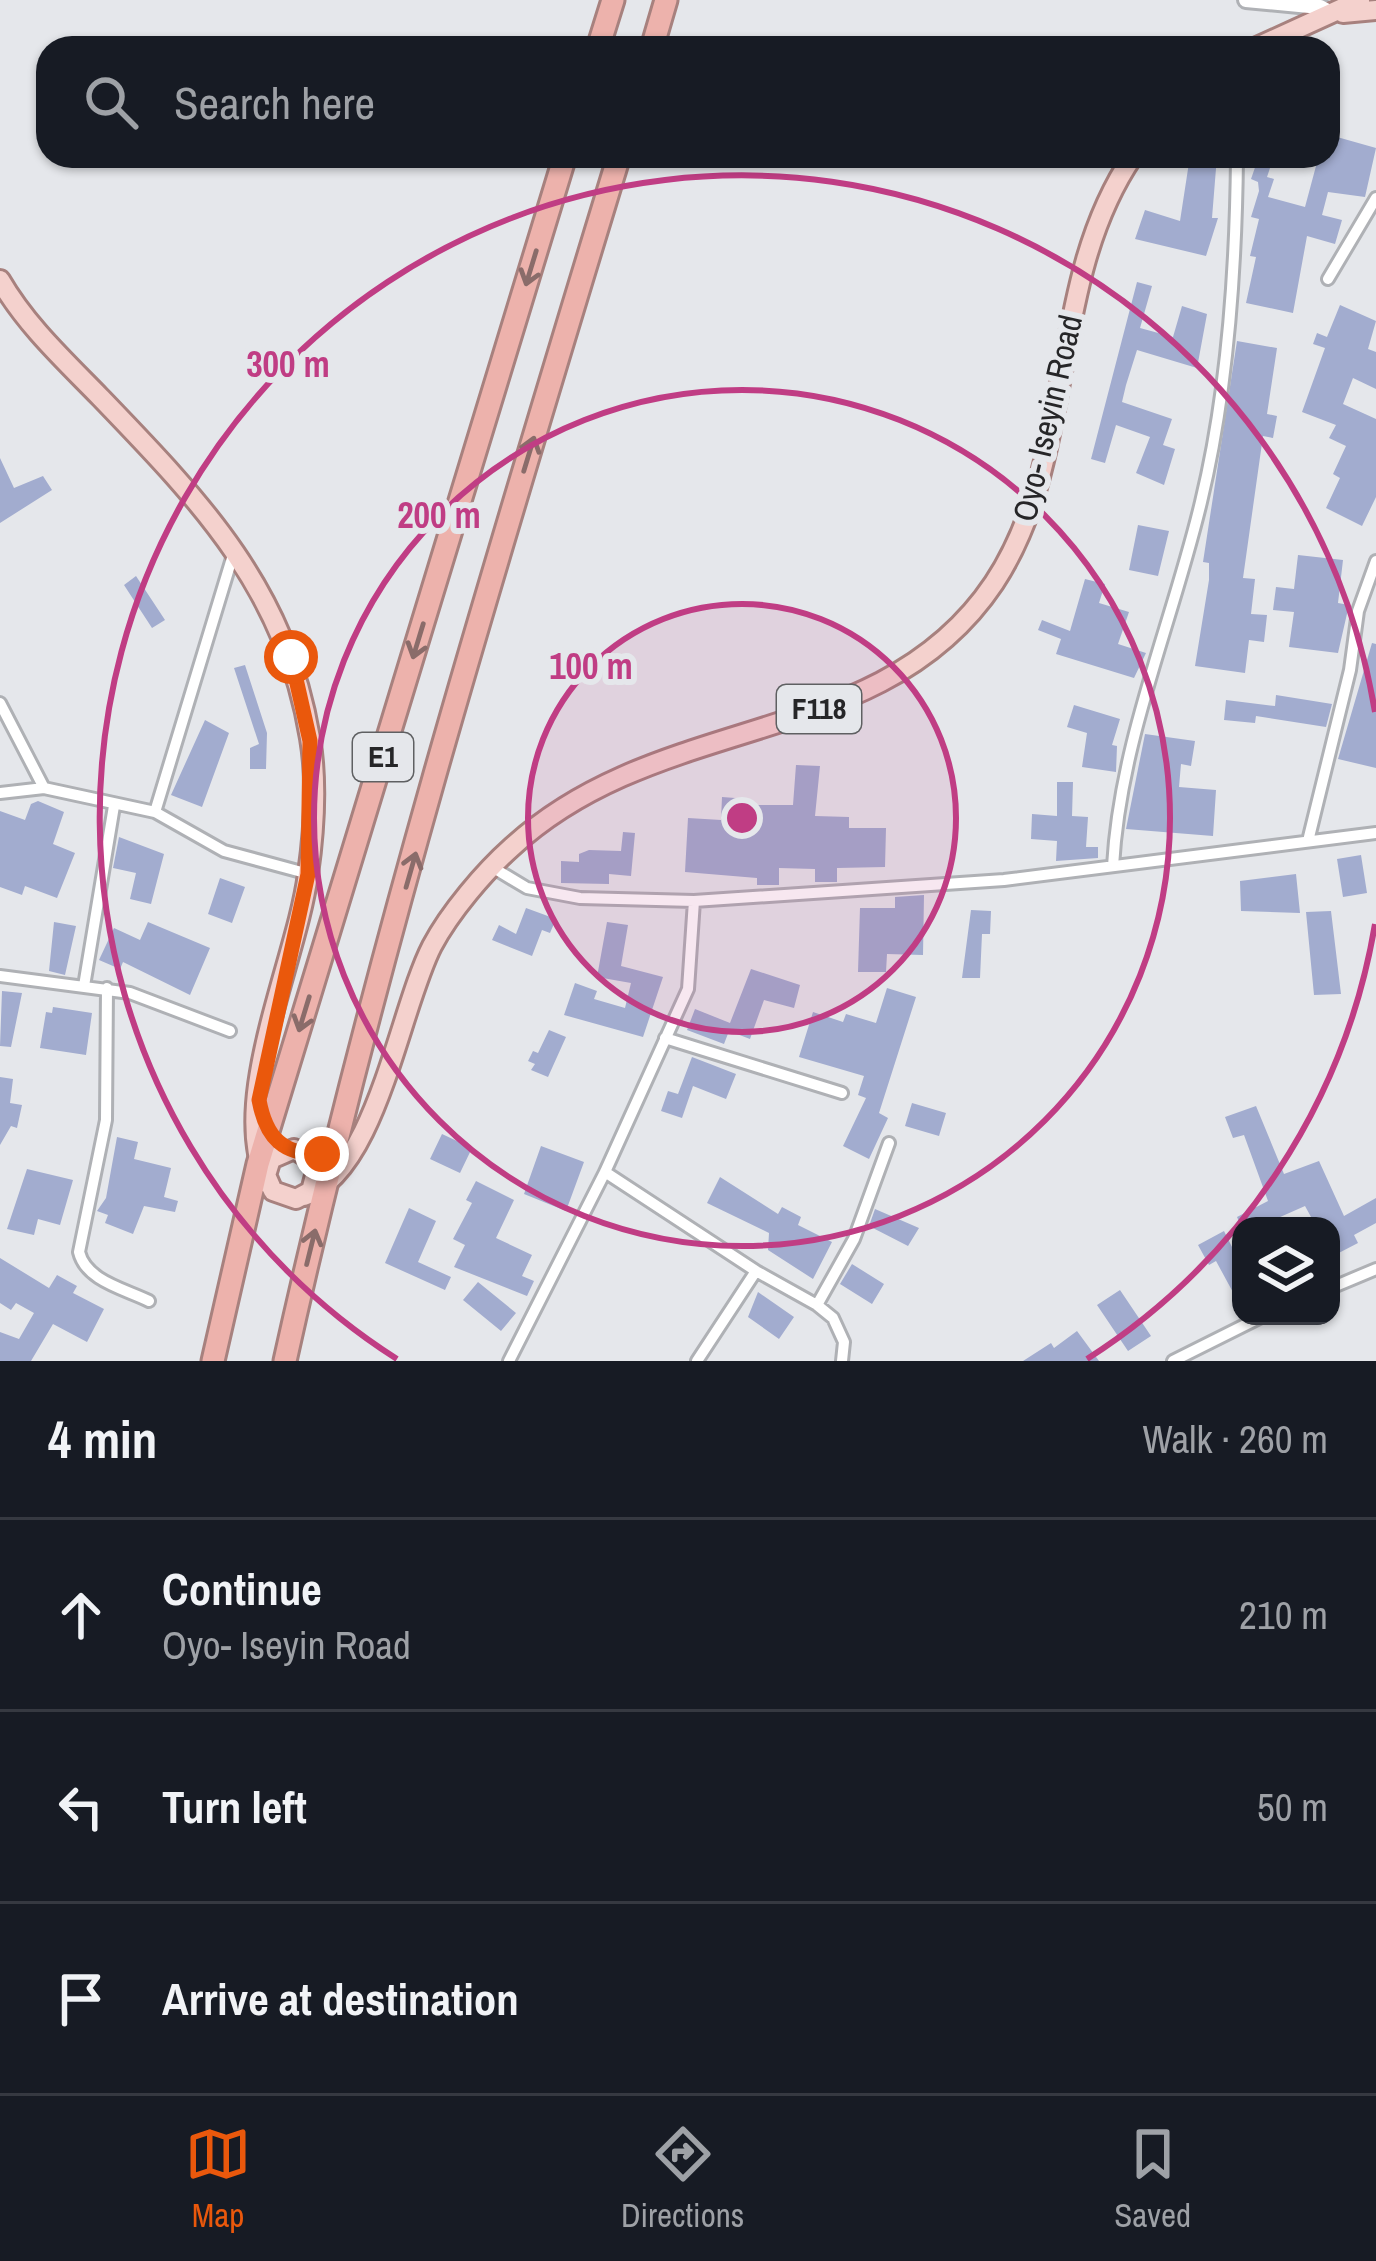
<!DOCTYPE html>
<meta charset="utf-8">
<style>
body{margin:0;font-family:"Archivo Narrow",sans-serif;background:#242831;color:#f1f3f6}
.controls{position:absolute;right:36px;bottom:36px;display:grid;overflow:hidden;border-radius:24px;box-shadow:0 3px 9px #0004}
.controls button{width:108px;height:108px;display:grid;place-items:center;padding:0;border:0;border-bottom:3px solid #363941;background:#171b24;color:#f1f3f6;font:60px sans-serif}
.stop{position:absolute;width:36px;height:36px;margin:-27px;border:9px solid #ea580c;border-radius:50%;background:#fff}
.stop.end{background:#ea580c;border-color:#fff;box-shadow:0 3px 12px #0008}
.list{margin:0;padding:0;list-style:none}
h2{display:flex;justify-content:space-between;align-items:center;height:156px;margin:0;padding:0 48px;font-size:51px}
h2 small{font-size:39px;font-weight:400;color:#9ea1a6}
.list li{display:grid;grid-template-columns:78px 1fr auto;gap:36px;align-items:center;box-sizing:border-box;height:192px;padding:0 48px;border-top:3px solid #363941}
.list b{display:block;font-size:45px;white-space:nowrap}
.list p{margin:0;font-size:39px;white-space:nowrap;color:#9ea1a6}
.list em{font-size:39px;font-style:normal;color:#9ea1a6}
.icon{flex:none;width:66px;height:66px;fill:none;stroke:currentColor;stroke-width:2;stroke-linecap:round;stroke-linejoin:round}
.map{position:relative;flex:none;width:1376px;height:1361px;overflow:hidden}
.search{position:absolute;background:#171b24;box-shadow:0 3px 9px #0004;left:36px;right:36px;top:36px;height:132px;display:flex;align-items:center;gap:30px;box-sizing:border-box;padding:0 42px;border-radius:36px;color:#9ea1a6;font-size:45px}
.sheet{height:732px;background:#171b24}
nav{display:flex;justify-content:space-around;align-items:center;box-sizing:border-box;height:168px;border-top:3px solid #363941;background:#171b24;font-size:33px;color:#9ea1a6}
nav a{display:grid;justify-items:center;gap:6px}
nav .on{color:#ea580c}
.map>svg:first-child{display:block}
.building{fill:#a2accf}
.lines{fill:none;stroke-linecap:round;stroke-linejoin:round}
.minor-casing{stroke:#afb1b5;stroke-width:16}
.tertiary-casing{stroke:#afb1b5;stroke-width:20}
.primary-casing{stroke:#a7817e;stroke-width:24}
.motorway-casing{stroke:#a7817e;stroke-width:27}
.minor{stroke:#fff;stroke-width:10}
.tertiary{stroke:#fff;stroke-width:14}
.primary{stroke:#f4d1cd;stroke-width:18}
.motorway{stroke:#edb2ac;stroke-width:21}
.oneway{stroke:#8a6c6a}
.route{stroke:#ea580c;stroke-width:15}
.ring{fill:none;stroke:#c03d84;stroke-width:6}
.labels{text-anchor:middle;stroke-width:12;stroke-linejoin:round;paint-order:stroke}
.shield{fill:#e5e7eb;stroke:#5f6062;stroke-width:3}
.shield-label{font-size:30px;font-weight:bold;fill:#262628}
.street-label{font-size:33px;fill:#262628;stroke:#e5e7eb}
.centre{fill:#c03d84;stroke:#e5e7eb;stroke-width:6}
.ring-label{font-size:36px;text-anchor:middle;font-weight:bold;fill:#c03d84;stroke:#e5e7eb;stroke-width:12;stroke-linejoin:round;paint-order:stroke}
</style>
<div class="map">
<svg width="1376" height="1361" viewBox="0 0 1376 1361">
<rect width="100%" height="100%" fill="#e5e7eb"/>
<path class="building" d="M1330,135L1376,148L1365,197L1328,192L1322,215L1342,220L1335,244L1307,236L1293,313L1246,303L1256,257L1250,256L1259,219L1251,217L1259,191L1258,182L1251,179L1259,156H1274L1267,177L1274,179L1268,197L1305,207L1316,166L1294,156H1328Z
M1190,156H1217L1212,218H1218L1206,256L1135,239L1145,210L1180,221Z
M1137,282L1152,286L1140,328L1173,337L1182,306L1207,314L1197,368L1137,350L1126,385L1122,402L1172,419L1163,445L1175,449L1164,485L1136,473L1150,437L1116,425L1105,463L1091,459Z
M1340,305L1376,321L1368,349L1376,352V389L1353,378L1343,404L1376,419V497L1362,526L1326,508L1340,478L1333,474L1346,446L1329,438L1336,425L1302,412L1325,348L1313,344L1317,333L1327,337Z
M1237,341L1277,348L1267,414L1277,416L1273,438L1263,436L1243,578L1255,579L1251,614L1267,615L1264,642L1249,640L1245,673L1195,666L1209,580V563L1203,562Z
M0,458L14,488L43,476L52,490L0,523Z
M1138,525L1169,531L1158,576L1129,570Z
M1298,555L1343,560L1338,603L1349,605L1338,653L1289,647L1294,612L1273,610L1276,587L1294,589Z
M136,576L165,620L152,628L124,585Z
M1085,579L1105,584L1099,603L1129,612L1118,644L1146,653L1134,678L1056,654L1061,639L1038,630L1042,620L1070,631Z
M1372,643L1376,644V768L1338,759Z
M245,665L267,733L266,769H250V748L259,744L234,668Z
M1276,695L1332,704L1326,727L1256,716L1255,723L1224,720L1226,700L1275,706Z
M1074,705L1120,719L1112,745L1117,746L1116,772L1082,767L1087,733L1067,727Z
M205,720L229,733L202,807L171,795Z
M1145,734L1195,741L1191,766L1181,764L1179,787L1216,790L1213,836L1126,829Z
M796,765L820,766L815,816L849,817V828H886L885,867L837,868V882H815V869L779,868V885H757V878L685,872L688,818L721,820L722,797L748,799V805H793Z
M1057,782H1073L1072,816L1088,817L1086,847H1098V858L1056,861L1057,841L1031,839L1032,814L1057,816Z
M38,801L64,812L53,844L75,853L57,898L25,886L22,895L0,887V811L25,820L31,804Z
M623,832L635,833L631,876L609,874V884L561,883V861L579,862V854L589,850L621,851Z
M119,837L164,854L151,904L130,899L136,873L113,868Z
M1361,855L1367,893L1343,897L1337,859Z
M1296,874L1300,913L1241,911L1240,881Z
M220,878L245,887L232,923L208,914Z
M924,895L923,955L887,954L886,972H858L860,908H895V897Z
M526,908L556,919L550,933L542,930L532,956L492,940L499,925L516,934Z
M971,910L991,911L990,934H982L980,978H962Z
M1331,911L1341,994L1314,995L1306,912Z
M54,922L76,926L65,975L49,971Z
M148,922L210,948L190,995L123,962L120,969L99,960L114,928L140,940Z
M607,922L628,925L621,966L663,977L643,1037L564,1015L575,983L597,991L594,999L625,1008L631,983L597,977Z
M751,969L800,985L794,1008L764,1000L750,1039L729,1031L724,1044L687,1030L695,1009L730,1023Z
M887,988L916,997L879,1113L888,1118L869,1159L843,1146L866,1098L858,1095L864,1076L799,1057L813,1012L843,1022L846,1014L876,1023Z
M2,991L22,993L11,1047L0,1046Z
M53,1007L92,1013L86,1055L40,1048L46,1012L52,1013Z
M549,1030L566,1037L548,1077L531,1070L535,1064L528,1061L533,1051L538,1053Z
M692,1057L736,1074L726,1099L693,1086L682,1118L661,1111L668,1091L678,1094Z
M0,1077L13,1079L10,1103L22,1105L17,1128L11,1126L0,1145Z
M912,1103L946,1113L939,1136L905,1126Z
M1256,1106L1284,1174L1319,1161L1344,1216L1376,1198V1223L1354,1235L1358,1243L1331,1257V1226H1316L1305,1206L1260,1226H1241L1237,1217L1268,1201L1244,1135L1233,1138L1225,1117Z
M442,1134L472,1148L460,1173L430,1159Z
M117,1137L138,1142L134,1159L171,1168L164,1197L178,1201L175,1212L144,1206L133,1234L105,1223L108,1215L97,1211L106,1198Z
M541,1146L584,1162L566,1211L524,1194Z
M27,1169L73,1180L60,1225L38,1219L34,1235L7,1229Z
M720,1177L778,1214L782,1207L801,1217L798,1225L832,1242L813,1279L768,1250L769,1233L707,1203Z
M476,1181L514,1200L496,1238L532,1255L522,1276L534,1281L527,1296L454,1267L465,1245L453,1239L472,1203L466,1200Z
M409,1208L436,1221L418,1262L451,1277L445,1290L385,1263Z
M875,1209L919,1228L908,1246L869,1226Z
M1224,1231L1236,1255L1241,1252V1307L1216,1261L1209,1265L1198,1245Z
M0,1258L49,1288L57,1275L77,1286L73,1293L104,1309L87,1342L53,1324L31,1361H0V1332L19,1339L34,1313L16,1303L11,1310L0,1303Z
M852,1264L884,1284L872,1304L840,1284Z
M478,1282L516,1313L501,1331L463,1300Z
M1120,1290L1151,1336L1128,1351L1097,1305Z
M758,1292L794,1317L779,1339L748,1317Z
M1077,1331L1099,1361H1023L1051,1343L1054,1348Z"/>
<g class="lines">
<g class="minor-casing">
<path id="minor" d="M1328,279L1376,198
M0,703L44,788
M0,793L44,788L155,812L224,851L309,874
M155,812L233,555
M1309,837L1350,670L1358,611L1376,561
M1113,866C1120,741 1172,624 1201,502C1228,391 1236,270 1237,156
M492,867L527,888L580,898L694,901L1004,880L1376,833
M0,976L130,993L230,1031
M84,986L114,806
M107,988L106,1120L79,1252C86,1281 125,1289 149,1301
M665,1038L842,1093
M605,1172L756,1271L817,1305L833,1318L844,1342L842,1361
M1331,1288L1376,1269
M817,1305L854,1239L889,1143
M509,1361L605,1172L688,989L694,901
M697,1361L756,1271
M1173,1361L1263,1316"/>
</g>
<g class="tertiary-casing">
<path id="tertiary" d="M1246,0L1320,7L1333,14"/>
</g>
<g class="primary-casing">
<path id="primary" d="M1343,13L1376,10
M1255,48L1360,0
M0,280C26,325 64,360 100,397C201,502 285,588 310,738C317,780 314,832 308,874C297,960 227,1104 268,1184
M317,1168L311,1191L296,1199L273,1191L266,1175L271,1159L294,1149L314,1161L325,1189
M304,1196C376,1173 399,1010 432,946C450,912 484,872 512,847C660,710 882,751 994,583C1078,456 1046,283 1133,156"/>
</g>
<g class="motorway-casing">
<path id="motorway" d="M598,48L613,0
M652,48L666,0
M213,1361L258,1164L565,156
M285,1361C375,954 498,554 619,156"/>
</g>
<use href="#minor" class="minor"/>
<use href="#tertiary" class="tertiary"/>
<use href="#primary" class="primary"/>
<use href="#motorway" class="motorway"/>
</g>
<defs><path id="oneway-shaft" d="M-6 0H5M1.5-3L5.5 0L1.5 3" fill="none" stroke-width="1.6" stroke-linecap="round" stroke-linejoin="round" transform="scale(3)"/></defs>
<g class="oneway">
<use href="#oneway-shaft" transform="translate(531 268) rotate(107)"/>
<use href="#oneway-shaft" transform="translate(529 454) rotate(-73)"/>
<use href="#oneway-shaft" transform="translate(418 641) rotate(107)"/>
<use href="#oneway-shaft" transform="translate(411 870) rotate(-74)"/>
<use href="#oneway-shaft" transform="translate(304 1014) rotate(107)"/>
<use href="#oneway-shaft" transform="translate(311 1247) rotate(-76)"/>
</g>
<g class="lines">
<path class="route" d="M291,657L310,741L308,874L259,1100C266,1138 283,1155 322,1154"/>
</g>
<circle cx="742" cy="818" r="214" fill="#c03d84" fill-opacity=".12"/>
<g class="ring">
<circle cx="742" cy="818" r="214"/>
<circle cx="742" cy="818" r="428"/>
<path d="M1375 924A642 642 0 0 1 1087 1359M397 1359A642 642 0 1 1 1375 712"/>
</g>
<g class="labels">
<g class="shield">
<rect x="777" y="685" width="84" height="48" rx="9"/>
<rect x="353" y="733" width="60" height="48" rx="9"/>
</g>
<g class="shield-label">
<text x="819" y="719">F118</text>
<text x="383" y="767">E1</text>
</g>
<g class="street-label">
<text transform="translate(1047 418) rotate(-77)" y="12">Oyo- Iseyin Road</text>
</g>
</g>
<circle cx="742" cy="818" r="18" class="centre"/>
<g class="ring-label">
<text x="288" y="377">300 m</text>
<text x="439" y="528">200 m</text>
<text x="591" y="679">100 m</text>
</g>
</svg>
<div class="controls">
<button><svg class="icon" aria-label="layers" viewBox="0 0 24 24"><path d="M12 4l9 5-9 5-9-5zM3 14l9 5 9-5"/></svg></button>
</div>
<div class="stop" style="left:291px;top:657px"></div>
<div class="stop end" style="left:322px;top:1154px"></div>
<div class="search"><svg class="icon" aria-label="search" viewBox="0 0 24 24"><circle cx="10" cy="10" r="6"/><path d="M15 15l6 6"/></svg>Search here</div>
</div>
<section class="sheet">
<h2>4 min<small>Walk · 260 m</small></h2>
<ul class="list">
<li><svg class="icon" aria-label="ahead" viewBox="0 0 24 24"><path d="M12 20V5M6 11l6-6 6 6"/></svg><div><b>Continue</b><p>Oyo- Iseyin Road</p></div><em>210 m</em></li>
<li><svg class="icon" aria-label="left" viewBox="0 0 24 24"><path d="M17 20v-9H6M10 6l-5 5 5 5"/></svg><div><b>Turn left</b></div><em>50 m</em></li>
<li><svg class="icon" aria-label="arrive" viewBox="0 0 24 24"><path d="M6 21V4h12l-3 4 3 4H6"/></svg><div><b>Arrive at destination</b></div></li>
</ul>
</section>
<nav>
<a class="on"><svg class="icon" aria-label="map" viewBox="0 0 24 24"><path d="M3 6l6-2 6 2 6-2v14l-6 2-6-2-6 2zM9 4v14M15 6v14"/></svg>Map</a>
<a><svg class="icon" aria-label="directions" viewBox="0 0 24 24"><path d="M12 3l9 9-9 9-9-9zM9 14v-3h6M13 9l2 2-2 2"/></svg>Directions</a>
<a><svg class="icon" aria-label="saved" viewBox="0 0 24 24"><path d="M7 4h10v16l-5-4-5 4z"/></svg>Saved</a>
</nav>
